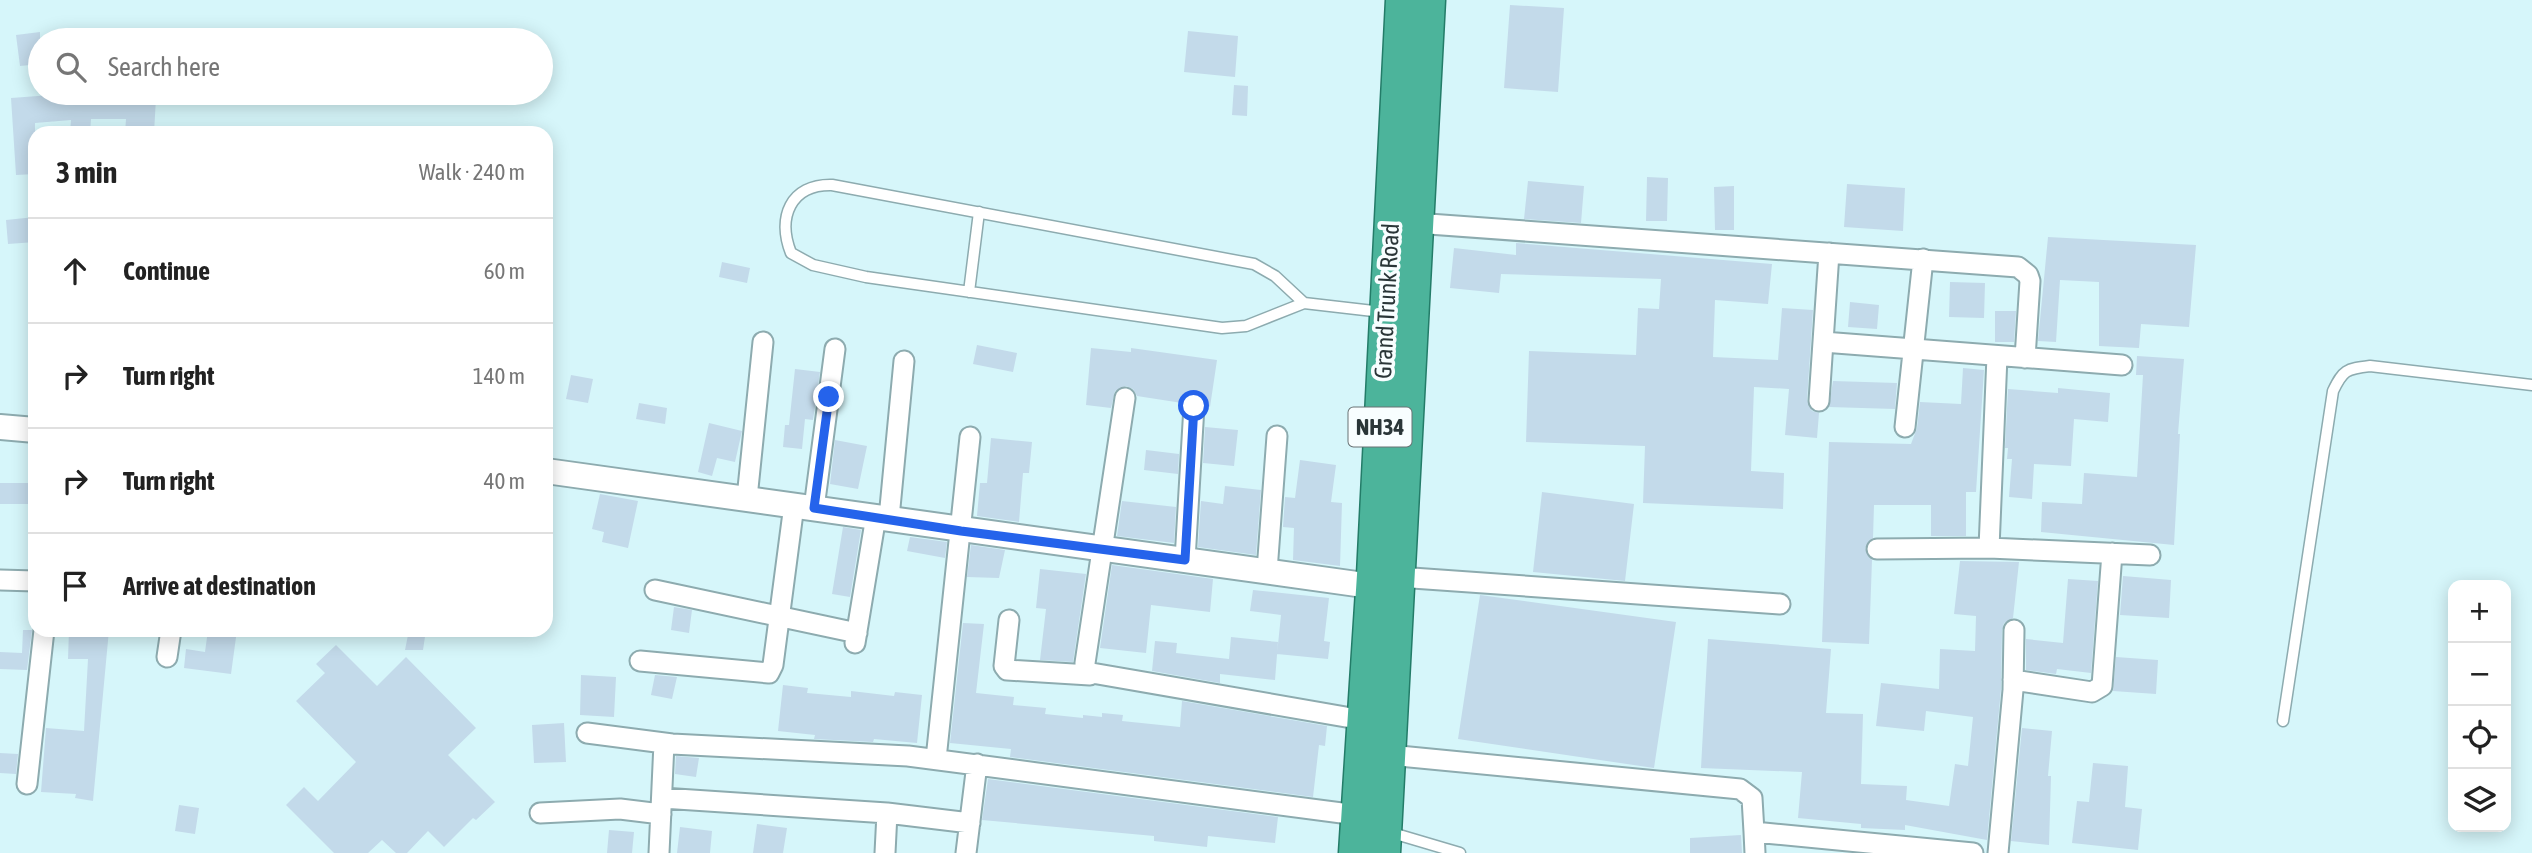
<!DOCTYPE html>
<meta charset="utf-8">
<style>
body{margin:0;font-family:"Asap Condensed",sans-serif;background:#f6f6f6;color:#222}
.controls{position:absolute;right:21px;bottom:21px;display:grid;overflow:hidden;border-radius:14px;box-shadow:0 4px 18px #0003}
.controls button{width:63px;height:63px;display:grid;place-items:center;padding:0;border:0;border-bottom:2px solid #e0e0e0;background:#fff;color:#222;font:35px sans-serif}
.stop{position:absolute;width:21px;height:21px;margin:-16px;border:5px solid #2563eb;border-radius:50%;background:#fff}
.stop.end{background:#2563eb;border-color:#fff;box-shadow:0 2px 7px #0008}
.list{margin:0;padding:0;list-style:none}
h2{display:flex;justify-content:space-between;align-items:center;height:91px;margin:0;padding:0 28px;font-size:30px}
h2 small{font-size:23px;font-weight:400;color:#767676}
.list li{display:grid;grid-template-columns:46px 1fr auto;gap:21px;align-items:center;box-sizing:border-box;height:105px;padding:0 28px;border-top:2px solid #e0e0e0}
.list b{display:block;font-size:26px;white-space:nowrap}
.list em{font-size:23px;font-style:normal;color:#767676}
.icon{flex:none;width:38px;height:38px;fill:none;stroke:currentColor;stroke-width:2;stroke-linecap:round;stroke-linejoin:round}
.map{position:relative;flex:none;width:2532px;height:853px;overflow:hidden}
.search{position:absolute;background:#fff;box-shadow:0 4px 18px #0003;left:28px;top:28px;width:525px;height:77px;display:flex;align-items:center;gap:18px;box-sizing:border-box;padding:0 24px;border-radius:38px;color:#767676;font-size:26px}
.panel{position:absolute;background:#fff;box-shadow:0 4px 18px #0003;left:28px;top:126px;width:525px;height:511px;border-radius:21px}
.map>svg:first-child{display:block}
.building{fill:#c3daea}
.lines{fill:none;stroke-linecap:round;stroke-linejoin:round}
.service-casing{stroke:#8dabaf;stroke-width:13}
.minor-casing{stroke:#8dabaf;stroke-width:23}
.tertiary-casing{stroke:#8dabaf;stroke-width:28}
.trunk-casing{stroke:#237c68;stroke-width:35}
.service{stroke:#fff;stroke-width:10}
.minor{stroke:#fff;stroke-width:19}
.tertiary{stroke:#fff;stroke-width:24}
.trunk{stroke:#4cb49b;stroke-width:32}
.route{stroke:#2563eb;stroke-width:9}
.labels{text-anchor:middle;stroke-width:7;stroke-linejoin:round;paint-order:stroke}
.shield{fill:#f8feff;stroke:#687274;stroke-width:2}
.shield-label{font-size:23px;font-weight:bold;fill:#2a3638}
.street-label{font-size:24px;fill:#2a3638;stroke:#f8feff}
</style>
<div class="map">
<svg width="2532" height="853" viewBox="0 0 2532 853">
<rect width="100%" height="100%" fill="#d6f6fa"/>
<path class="building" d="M1510,5L1564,8L1558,92L1504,88Z
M1188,31L1238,36L1235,77L1184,72Z
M40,32V64L20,66L16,35Z
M1234,85L1248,86L1247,116L1232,115Z
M65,94L66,98H156L154,133H125L126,119H91L90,133H70L71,120L35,123V174L16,175L11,98Z
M1647,177L1668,178L1667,221H1646Z
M1528,181L1584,186L1581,223L1524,219Z
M1847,184L1905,188L1903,231L1844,227Z
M1734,186V230H1715L1714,187Z
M35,217V242L8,244L6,220Z
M2048,237L2196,245L2189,327L2141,324L2139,348L2099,346V282L2060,280L2056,342L2038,341Z
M1516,243L1772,264L1768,304L1715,300L1713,357L1778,360L1782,308L1813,310L1807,400L1812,411L1819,413L1817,438L1785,435L1789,389L1754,387L1751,471L1784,473L1783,509L1643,503L1645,446L1526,442L1529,351L1636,355L1638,308L1659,309L1661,279L1501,274L1499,293L1450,288L1454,248L1516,255Z
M722,262L750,268L747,283L719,277Z
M1950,282L1985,283L1984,318L1949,317Z
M1850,302L1879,305L1877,329L1848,327Z
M1995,311H2016L2014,342H1995Z
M977,345L1017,353L1013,372L973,364Z
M1091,348L1131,352V348L1217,360L1210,407L1195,394L1188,395L1182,403L1137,396L1133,389L1126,386L1115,391L1111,408L1086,405Z
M2137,356L2184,359L2178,434H2180L2174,545L2041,532L2042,502L2082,504L2084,473L2137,477L2143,375H2136Z
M1963,368L1984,370L1976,492H1966V536H1931V505H1874L1873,538L1865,548L1872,560L1869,644L1822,642L1829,442L1911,444L1917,428L1920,402L1961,404Z
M795,369L820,372L813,420L805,419L802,449L783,447L785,425H789Z
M571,375L593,379L588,403L566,399Z
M1833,381L1897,383L1895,409L1829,407Z
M2058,388L2110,393L2108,422L2074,419L2071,466L2034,464L2032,499L2009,497L2012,459H2007L2008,448H2005L2008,389L2058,393Z
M639,403L667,408L665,424L636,419Z
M709,423L742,431L735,462L717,458L712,476L698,472Z
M1205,427L1238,430L1234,466L1203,463Z
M991,438L1032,442L1029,473H1023L1019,522L977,516L980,483H987Z
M835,440L867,446L858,489L830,484Z
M1146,450L1179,454L1178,474L1144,470Z
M1300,460L1336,465L1331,502L1342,503L1340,566L1293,560L1294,528L1283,527L1285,497L1295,498Z
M0,483H35V504H0Z
M1225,486L1261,490L1256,555L1198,547L1201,501L1223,504Z
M1542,492L1634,504L1625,581L1533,572Z
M600,494L638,501L628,548L602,542L604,532L592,529Z
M1122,501L1176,507L1174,543L1117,536Z
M843,527L861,530L850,597L832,594Z
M910,537L947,542L945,558L907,551Z
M971,545L1005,550L999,578L967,577Z
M1960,561L2019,562L2013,618L2004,623L2002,630L2001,689L1987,840L1905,825V830L1861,828V824L1798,818L1802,772L1701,768L1708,639L1831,649L1826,713L1863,714L1861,784L1907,786L1906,800L1949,806L1955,764L1968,766L1973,717L1926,711L1924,731L1876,726L1881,683L1939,689L1940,649L1975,651L1976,616L1954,614Z
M1112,565L1213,579L1210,612L1151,605L1146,653L1100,648Z
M1040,569L1086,574L1073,662L1040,660L1046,609L1036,608Z
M2123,576L2171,580L2169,618L2120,615Z
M2068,579L2098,581L2091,673L2057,669L2056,674L2026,670V639L2063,643Z
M1253,590L1329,598L1324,641L1330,642L1328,659L1277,654L1281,615L1250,611Z
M1480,595L1676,622L1654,768L1458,739Z
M674,607L692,610L689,633L671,630Z
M963,623L984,624L976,693L1014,697L1013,705L1046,708L1045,714L1083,718V715L1102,717V713L1123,715L1122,721L1180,727L1182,701L1327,726L1325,746L1319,745L1313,797L1010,757L1011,749L950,743Z
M23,630H32L27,670L0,669V652L22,653Z
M69,630H109L93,801L75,798L76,794L41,792L46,728L84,731L88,659H68Z
M208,630H237L231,674L184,668L186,649L205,652Z
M409,630H426L423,650H405Z
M1231,637L1278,642L1275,680L1220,674V683L1152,671L1155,641L1177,643L1176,653L1229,659Z
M336,645L377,686L406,657L476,728L448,755L495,802L476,820L473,818L444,847L428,831L407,853H396L382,840L368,853H334L286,805L304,787L318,801L356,762L296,701L325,673L316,664Z
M2116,657L2158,660L2156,694L2113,691Z
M581,675L616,677L614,717L580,715Z
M655,675L677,677L672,699L651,695Z
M783,685L808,688L807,693L851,697V691L894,696L895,692L922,695L917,743L874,739L873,742L814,739L815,735L778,731Z
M564,723L566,762L534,763L532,725Z
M2022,728L2052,731L2048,776H2051L2049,845L2011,841Z
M0,753L18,754L16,774L0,773Z
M676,756L699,758L696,777L675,774Z
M2093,763L2128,766L2125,807L2142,809L2138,850L2072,843L2077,801L2089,802Z
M988,779L1278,817L1275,843L1208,836L1207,847L1154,841V836L982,820Z
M179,805L199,808L195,834L175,831Z
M757,824L787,828L783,853H753Z
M680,827L712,831L710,853H677Z
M609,830L634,832L632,853H607Z
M1741,835L1742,853H1690V838Z"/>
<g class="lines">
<g class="service-casing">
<path id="service" d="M969,292L979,212
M1304,303L1275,276L1254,264L832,185C790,184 777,218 791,253L813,265L866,277L1222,328L1246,326L1304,303L1382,312
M2283,721L2333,391C2343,370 2346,369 2370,366L2532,385
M1389,832L1460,853"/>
</g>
<g class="minor-casing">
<path id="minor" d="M1415,223L2018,267L2028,275L2030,281L2025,358
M1823,342L2122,365
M1125,398L1085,663L1086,672L1363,720
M1819,401L1829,253
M1905,427L1923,259
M747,498L763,342
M814,508L835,349
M889,518L904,361
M1989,548L1997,356
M1877,549L1989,548L2150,555
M1185,560L1194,406
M1267,571L1277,436
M1398,577L1780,604
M0,580L35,581
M655,590L857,633
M1009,620L1004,666L1007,670L1090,675
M855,643L876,516
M167,657L171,630
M640,661L769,673L773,665L794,505
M2013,680L2092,692L2102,686L2112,553
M587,733L672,744L908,756L1357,815
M1389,755L1740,789L1752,798L1754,832L1973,853
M936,759L970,437
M27,784L44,630
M662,798L887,813L970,823
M540,813L620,809L661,814
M1754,832L1755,853
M659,853L664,743
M885,853L887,813
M966,853L977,764
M1998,853L2013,690L2014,630"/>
</g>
<g class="tertiary-casing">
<path id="tertiary" d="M0,427L35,430
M546,471L1371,586"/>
</g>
<g class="trunk-casing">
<path id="trunk" d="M1355,853L1373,575L1402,0
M1384,853L1429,0"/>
</g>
<use href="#service" class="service"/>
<use href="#minor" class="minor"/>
<use href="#tertiary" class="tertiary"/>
<use href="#trunk" class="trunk"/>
</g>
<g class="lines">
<path class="route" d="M829,397L814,508L961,531L1185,560L1194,406"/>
</g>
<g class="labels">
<rect class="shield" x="1348.5" y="407.5" width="63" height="39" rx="5"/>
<g class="shield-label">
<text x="1380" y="435">NH34</text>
</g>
<g class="street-label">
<text transform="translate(1387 301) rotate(-87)" y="8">Grand Trunk Road</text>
</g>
</g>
</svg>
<div class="controls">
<button>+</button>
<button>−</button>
<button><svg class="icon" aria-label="locate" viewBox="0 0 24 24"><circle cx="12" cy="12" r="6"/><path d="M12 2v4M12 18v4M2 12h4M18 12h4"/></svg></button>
<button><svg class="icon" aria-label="layers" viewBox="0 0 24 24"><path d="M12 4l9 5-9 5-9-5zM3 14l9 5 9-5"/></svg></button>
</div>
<div class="stop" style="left:1194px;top:406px"></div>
<div class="stop end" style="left:829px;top:397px"></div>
<div class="search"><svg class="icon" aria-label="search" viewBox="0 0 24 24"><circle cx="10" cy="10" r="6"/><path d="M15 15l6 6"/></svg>Search here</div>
<section class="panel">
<h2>3 min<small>Walk · 240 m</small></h2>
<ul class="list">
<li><svg class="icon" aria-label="ahead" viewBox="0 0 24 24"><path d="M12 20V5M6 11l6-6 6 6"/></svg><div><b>Continue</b></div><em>60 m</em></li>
<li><svg class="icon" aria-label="right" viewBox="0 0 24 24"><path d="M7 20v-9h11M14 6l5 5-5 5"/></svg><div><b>Turn right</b></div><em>140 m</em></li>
<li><svg class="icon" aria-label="right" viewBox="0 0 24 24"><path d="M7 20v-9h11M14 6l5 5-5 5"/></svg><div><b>Turn right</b></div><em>40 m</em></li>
<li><svg class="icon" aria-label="arrive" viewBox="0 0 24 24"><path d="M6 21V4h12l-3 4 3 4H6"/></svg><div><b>Arrive at destination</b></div></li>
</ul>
</section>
</div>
